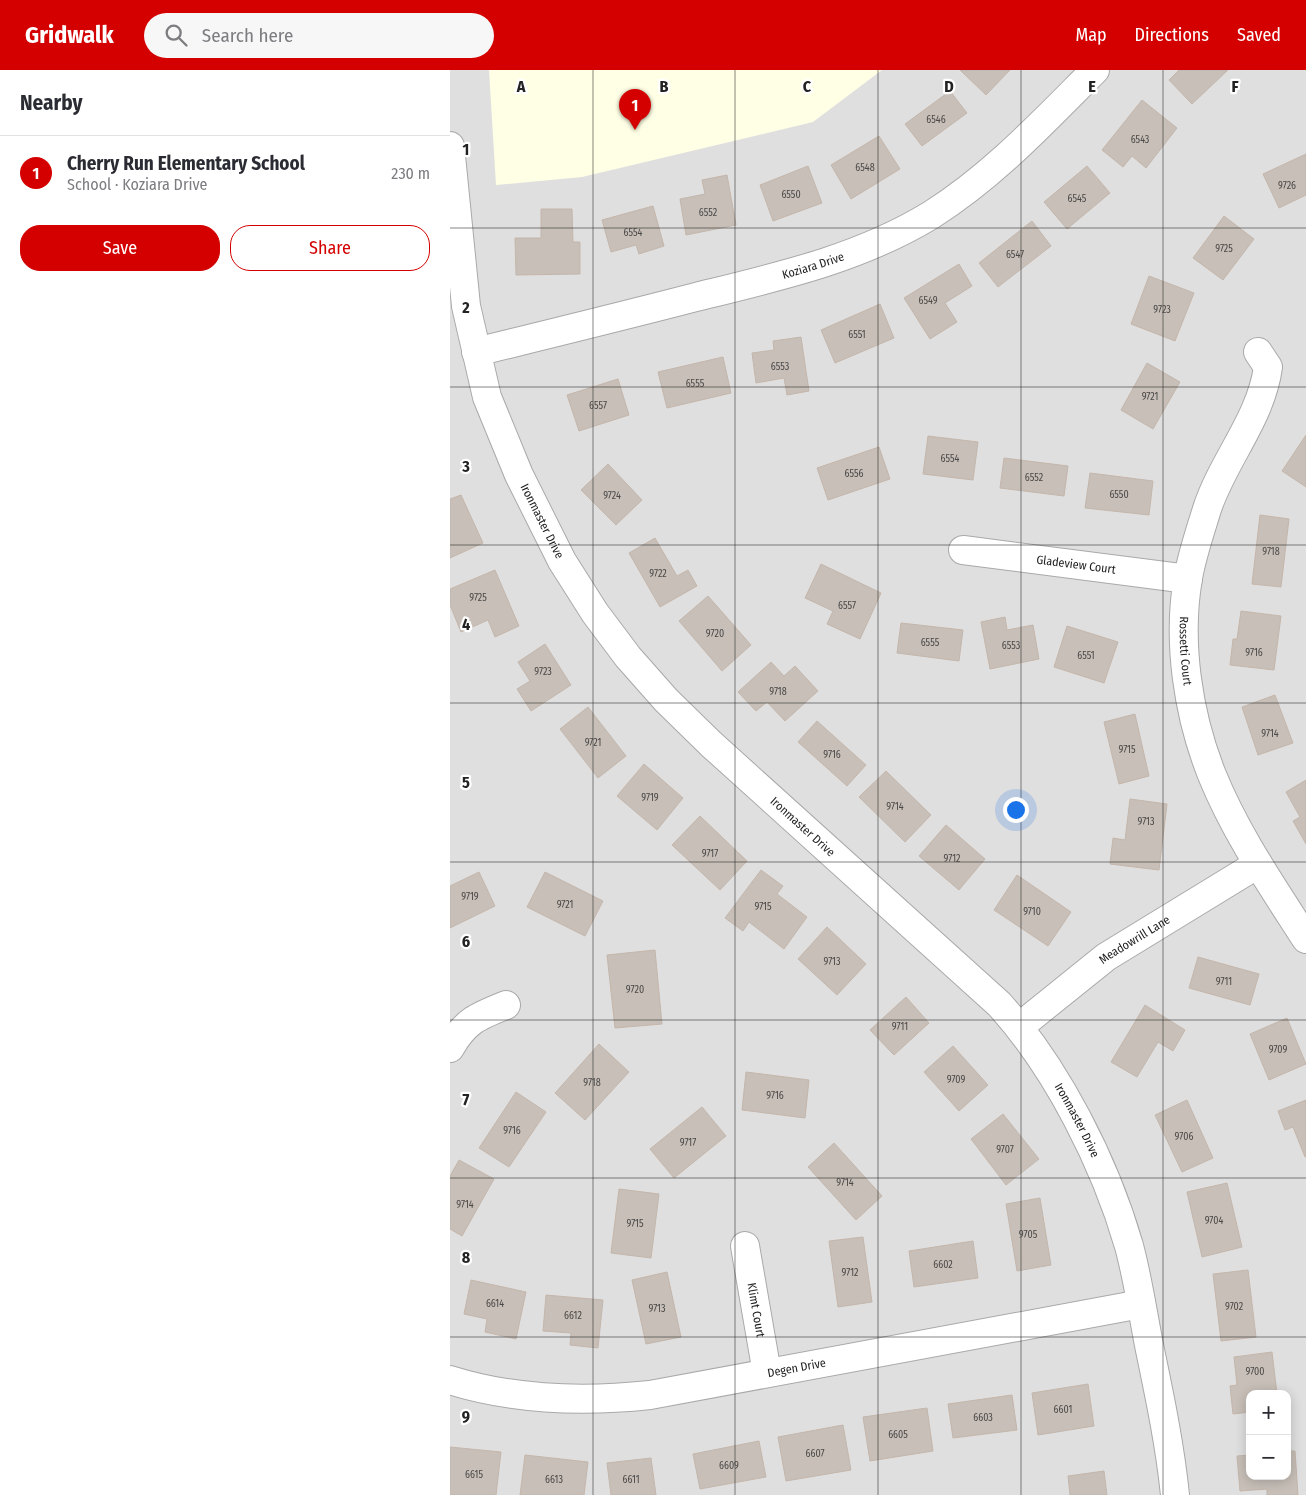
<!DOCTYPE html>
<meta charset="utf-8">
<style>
body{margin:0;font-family:"Fira Sans Condensed",sans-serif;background:#f7f7f7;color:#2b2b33}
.controls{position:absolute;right:15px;bottom:15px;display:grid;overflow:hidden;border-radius:10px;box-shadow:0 2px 12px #0003}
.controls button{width:45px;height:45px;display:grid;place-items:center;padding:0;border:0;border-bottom:1px solid #e1e1e2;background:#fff;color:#2b2b33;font:25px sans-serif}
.you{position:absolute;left:565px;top:739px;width:18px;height:18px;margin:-12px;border:4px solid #fff;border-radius:50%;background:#1a73e8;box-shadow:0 0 0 8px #1a73e833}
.badge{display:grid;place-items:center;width:32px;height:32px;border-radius:50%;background:#d40000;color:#fff;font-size:16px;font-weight:700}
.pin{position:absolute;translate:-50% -41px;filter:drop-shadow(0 1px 2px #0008)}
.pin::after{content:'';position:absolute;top:26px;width:18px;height:15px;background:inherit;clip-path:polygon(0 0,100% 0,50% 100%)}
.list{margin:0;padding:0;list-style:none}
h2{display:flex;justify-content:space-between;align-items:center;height:65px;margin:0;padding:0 20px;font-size:21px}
h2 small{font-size:16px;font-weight:400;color:#7c7c81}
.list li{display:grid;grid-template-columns:32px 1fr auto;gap:15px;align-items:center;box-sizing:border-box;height:75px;padding:0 20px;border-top:1px solid #e1e1e2}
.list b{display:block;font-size:19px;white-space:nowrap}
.list p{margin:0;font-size:16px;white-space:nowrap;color:#7c7c81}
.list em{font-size:16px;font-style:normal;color:#7c7c81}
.actions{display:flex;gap:10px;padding:15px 20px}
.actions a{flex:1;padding:11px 0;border:1px solid #d40000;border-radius:20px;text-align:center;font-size:18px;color:#d40000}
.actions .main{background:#d40000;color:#fff}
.icon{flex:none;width:28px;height:28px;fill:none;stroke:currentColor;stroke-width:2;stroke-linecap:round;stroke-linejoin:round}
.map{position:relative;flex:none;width:856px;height:1425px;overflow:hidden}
header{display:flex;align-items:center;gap:30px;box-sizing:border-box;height:70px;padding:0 25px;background:#d40000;color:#fff}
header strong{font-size:24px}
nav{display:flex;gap:28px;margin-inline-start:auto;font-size:18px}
.search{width:350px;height:45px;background:#f7f7f7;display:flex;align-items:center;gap:12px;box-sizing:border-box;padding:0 18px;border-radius:28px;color:#7c7c81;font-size:19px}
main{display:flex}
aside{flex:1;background:#fff}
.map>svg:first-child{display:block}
.residential{fill:#e0dfdf;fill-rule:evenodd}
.education{fill:#ffffe5}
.building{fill:#c7bfb8;stroke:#c4b6ab}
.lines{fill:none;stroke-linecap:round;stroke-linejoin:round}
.minor-casing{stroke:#a9a9a9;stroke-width:30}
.minor{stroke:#fff;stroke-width:28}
.grid{fill:none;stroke:#222;stroke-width:1;stroke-opacity:0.55}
.labels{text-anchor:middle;stroke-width:4.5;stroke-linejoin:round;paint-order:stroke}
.number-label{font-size:10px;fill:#4b4948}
.street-label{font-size:12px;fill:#222;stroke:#fff}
.grid-label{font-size:16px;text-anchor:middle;font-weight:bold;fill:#222;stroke:#fff;stroke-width:4.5;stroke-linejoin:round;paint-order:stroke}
</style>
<header>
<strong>Gridwalk</strong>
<div class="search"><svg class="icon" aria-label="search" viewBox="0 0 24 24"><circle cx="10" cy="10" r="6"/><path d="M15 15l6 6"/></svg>Search here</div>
<nav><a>Map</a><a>Directions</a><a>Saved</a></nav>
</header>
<main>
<aside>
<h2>Nearby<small></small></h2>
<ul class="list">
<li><span class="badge">1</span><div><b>Cherry Run Elementary School</b><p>School · Koziara Drive</p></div><em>230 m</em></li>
</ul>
<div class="actions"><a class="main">Save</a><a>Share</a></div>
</aside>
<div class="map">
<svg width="856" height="1425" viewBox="0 0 856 1425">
<rect width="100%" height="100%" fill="#f2efe9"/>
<path class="residential" d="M0,0H856V1425H0ZM800,1324H837V1406H800Z"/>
<path class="education" d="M39,0H432L363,52L132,107L46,115Z"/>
<path class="building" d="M510,0H560L536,25Z
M729,0H778L742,34L719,10Z
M500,21L517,43L472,76L455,54Z
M692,30L727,58L696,98L682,86L673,97L652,80Z
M429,66L450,99L401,129L381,95Z
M856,84V125L829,138L813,104Z
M358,96L372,133L323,151L310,115Z
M637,96L660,123L617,159L594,132Z
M277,105L286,155L236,165L230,129L255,124L252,110Z
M203,136L214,176L189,184L186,175L161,182L152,150Z
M91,139H122L123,172H130V204L66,205L65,168H91Z
M774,146L804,169L773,210L743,188Z
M582,151L601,176L548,217L529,193Z
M509,194L522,216L495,233L507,252L480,269L454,228Z
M699,206L744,223L725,271L681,254Z
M430,234L444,268L385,293L371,260Z
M351,267L359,321L337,325L334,308L306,313L302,283L324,280L323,271Z
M273,287L281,323L217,338L208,302Z
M697,293L730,312L703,359L671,340Z
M168,309L179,345L129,361L117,325Z
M856,365V417L832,401Z
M478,366L528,372L523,410L473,404Z
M429,377L440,409L378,430L367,398Z
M554,388L618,396L614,426L550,418Z
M158,394L192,430L166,455L131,420Z
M640,403L703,411L699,445L635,438Z
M11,425L33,473L0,488V429Z
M810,445L839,449L831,517L802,514Z
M205,468L227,506L238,500L247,516L210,537L179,483Z
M371,494L431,523L410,569L377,554L383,541L355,528Z
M45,500L69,556L45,567L38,550L11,562L0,535V519Z
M258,526L301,575L272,601L229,551Z
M791,541L831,546L824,600L780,595L783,569H787Z
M555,547L557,560L583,555L589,589L540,599L531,552Z
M451,553L513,560L509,591L447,583Z
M617,556L668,572L654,613L604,597Z
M95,574L121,615L81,641L67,619L80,611L68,592Z
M321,592L334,606L345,596L368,621L335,651L317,632L306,641L288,622Z
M825,625L843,673L808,685L792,637Z
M138,637L176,686L148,708L110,659Z
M685,644L699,706L669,714L654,652Z
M367,651L416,695L397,716L348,672Z
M194,694L233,728L207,760L167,726Z
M436,701L481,745L455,772L409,727Z
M856,710V774L843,751L850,747L836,722Z
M680,729L717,734L709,800L660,794L663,768L675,770Z
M250,746L297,791L270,820L222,775Z
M496,755L535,789L509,820L469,786Z
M311,800L333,816L327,824L357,847L334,879L299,852L293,861L275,848Z
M29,802L45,836L0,858V816Z
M95,802L153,831L135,866L77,837Z
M567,805L621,842L598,876L544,840Z
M377,857L416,894L387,925L348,889Z
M205,880L212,954L165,958L157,885Z
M748,887L809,904L800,935L739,918Z
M456,927L479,953L444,985L420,960Z
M695,935L735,960L723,981L708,972L687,1007L661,992Z
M837,948L856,994L819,1010L800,964Z
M149,974L179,1002L135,1050L105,1023Z
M503,976L538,1015L509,1041L474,1002Z
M296,1002L359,1010L355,1048L292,1040Z
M66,1022L96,1042L59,1097L29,1078Z
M737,1030L763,1088L732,1102L705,1045Z
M856,1030V1087H855L843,1057L835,1060L828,1041Z
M252,1037L276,1066L224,1108L200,1079Z
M553,1044L589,1089L556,1115L521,1069Z
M384,1073L432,1126L406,1150L358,1097Z
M9,1090L44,1109L12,1166L0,1159V1106Z
M777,1113L792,1177L752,1187L737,1122Z
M169,1119L209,1124L201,1188L161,1183Z
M590,1128L601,1195L567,1201L556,1134Z
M413,1167L422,1232L388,1237L379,1171Z
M523,1171L528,1208L464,1217L459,1181Z
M798,1200L806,1267L771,1271L763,1204Z
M217,1202L231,1267L196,1274L182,1210Z
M21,1210L76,1222L66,1269L35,1262L37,1249L14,1244Z
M96,1225L153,1230L148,1278L120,1275L121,1263L93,1261Z
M822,1282L827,1324H800V1342L783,1344L780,1316L787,1315L784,1287Z
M638,1314L644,1356L588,1365L582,1323Z
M562,1325L567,1360L503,1368L498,1334Z
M477,1338L483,1381L420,1391L413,1347Z
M393,1355L401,1400L336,1411L328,1367Z
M309,1371L316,1407L250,1419L243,1384Z
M0,1377L51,1382L46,1425H0Z
M837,1381H845L848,1425H817V1419L790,1421L787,1386L800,1385V1406H837Z
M75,1385L138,1392L134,1425H70Z
M201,1388L206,1425H161L157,1393Z
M654,1401L657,1425H620L618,1406Z"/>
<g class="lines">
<g class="minor-casing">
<g id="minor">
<path id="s1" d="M0,76L16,236L37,327L69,405L112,491L145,543L178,587L216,630L261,674L549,934C607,998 655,1093 679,1176C688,1209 693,1245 700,1280C710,1328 720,1376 725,1425"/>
<path id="s2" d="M26,282C99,264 173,246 246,227C327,207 409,189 481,145C543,106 593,52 645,0"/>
<path id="s3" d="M808,282L818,297C811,349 773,390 757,439C750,462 742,485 738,508C727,572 738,645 762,705C786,764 822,816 856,869"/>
<path id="s4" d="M513,480L738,509"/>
<path id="s5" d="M569,957L656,887L808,794"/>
<path d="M0,978C15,951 28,946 56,935"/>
<path id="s6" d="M295,1176L317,1303"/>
<path id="s7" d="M0,1310C64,1330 134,1332 200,1325L691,1234"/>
</g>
</g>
<use href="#minor" class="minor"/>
</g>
<path class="grid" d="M143,0V1425M285,0V1425M428,0V1425M571,0V1425M713,0V1425M0,158H856M0,317H856M0,475H856M0,633H856M0,792H856M0,950H856M0,1108H856M0,1267H856"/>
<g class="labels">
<g class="number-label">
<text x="486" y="53">6546</text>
<text x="690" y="73">6543</text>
<text x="415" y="101">6548</text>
<text x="837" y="119">9726</text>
<text x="341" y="128">6550</text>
<text x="627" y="132">6545</text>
<text x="258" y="146">6552</text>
<text x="183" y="166">6554</text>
<text x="774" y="182">9725</text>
<text x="565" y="188">6547</text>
<text x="478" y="234">6549</text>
<text x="712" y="243">9723</text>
<text x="407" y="268">6551</text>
<text x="330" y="300">6553</text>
<text x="245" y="317">6555</text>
<text x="700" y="330">9721</text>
<text x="148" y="339">6557</text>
<text x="500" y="392">6554</text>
<text x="404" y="407">6556</text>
<text x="584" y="411">6552</text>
<text x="669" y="428">6550</text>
<text x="162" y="429">9724</text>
<text x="821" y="485">9718</text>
<text x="208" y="507">9722</text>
<text x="28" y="531">9725</text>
<text x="397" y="539">6557</text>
<text x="265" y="567">9720</text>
<text x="480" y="576">6555</text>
<text x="561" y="579">6553</text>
<text x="804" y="586">9716</text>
<text x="636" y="589">6551</text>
<text x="93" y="605">9723</text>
<text x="328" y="625">9718</text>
<text x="820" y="667">9714</text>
<text x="143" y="676">9721</text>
<text x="677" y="683">9715</text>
<text x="382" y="688">9716</text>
<text x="200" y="731">9719</text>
<text x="445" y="740">9714</text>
<text x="696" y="755">9713</text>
<text x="260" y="787">9717</text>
<text x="502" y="792">9712</text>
<text x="20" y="830">9719</text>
<text x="115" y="838">9721</text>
<text x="313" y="840">9715</text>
<text x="582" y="845">9710</text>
<text x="382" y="895">9713</text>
<text x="774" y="915">9711</text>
<text x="185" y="923">9720</text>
<text x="450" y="960">9711</text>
<text x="828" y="983">9709</text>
<text x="506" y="1013">9709</text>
<text x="142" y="1016">9718</text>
<text x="325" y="1029">9716</text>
<text x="62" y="1064">9716</text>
<text x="734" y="1070">9706</text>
<text x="238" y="1076">9717</text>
<text x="555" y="1083">9707</text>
<text x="395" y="1116">9714</text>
<text x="15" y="1138">9714</text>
<text x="764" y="1154">9704</text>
<text x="185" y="1157">9715</text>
<text x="578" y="1168">9705</text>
<text x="493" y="1198">6602</text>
<text x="400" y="1206">9712</text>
<text x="45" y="1237">6614</text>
<text x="784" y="1240">9702</text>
<text x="207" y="1242">9713</text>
<text x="123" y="1249">6612</text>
<text x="805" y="1305">9700</text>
<text x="613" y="1343">6601</text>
<text x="533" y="1351">6603</text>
<text x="448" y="1368">6605</text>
<text x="365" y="1387">6607</text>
<text x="279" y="1399">6609</text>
<text x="24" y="1408">6615</text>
<text x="104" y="1413">6613</text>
<text x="181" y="1413">6611</text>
</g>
<g class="street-label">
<text dy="4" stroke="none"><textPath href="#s2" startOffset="348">Koziara Drive</textPath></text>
<text dy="4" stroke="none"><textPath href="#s1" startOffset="390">Ironmaster Drive</textPath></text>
<text dy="4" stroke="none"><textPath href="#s4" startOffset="114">Gladeview Court</textPath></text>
<text dy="4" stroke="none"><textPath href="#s3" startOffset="318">Rossetti Court</textPath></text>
<text dy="4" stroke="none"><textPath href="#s1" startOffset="795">Ironmaster Drive</textPath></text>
<text dy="4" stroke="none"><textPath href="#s5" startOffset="145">Meadowrill Lane</textPath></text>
<text dy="4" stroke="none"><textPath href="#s1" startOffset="1200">Ironmaster Drive</textPath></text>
<text dy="4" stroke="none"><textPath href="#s6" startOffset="65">Klimt Court</textPath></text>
<text dy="4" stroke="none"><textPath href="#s7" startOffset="351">Degen Drive</textPath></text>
</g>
</g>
<g class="grid-label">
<text x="71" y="22">A</text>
<text x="214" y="22">B</text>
<text x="357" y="22">C</text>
<text x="499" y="22">D</text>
<text x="642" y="22">E</text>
<text x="785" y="22">F</text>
<text x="16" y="85">1</text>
<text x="16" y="243">2</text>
<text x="16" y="402">3</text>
<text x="16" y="560">4</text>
<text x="16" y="718">5</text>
<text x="16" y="877">6</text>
<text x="16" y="1035">7</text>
<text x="16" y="1193">8</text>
<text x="16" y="1352">9</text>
</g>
</svg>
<div class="controls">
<button>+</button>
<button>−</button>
</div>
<div class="you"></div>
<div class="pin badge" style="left:185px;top:60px">1</div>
</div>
</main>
